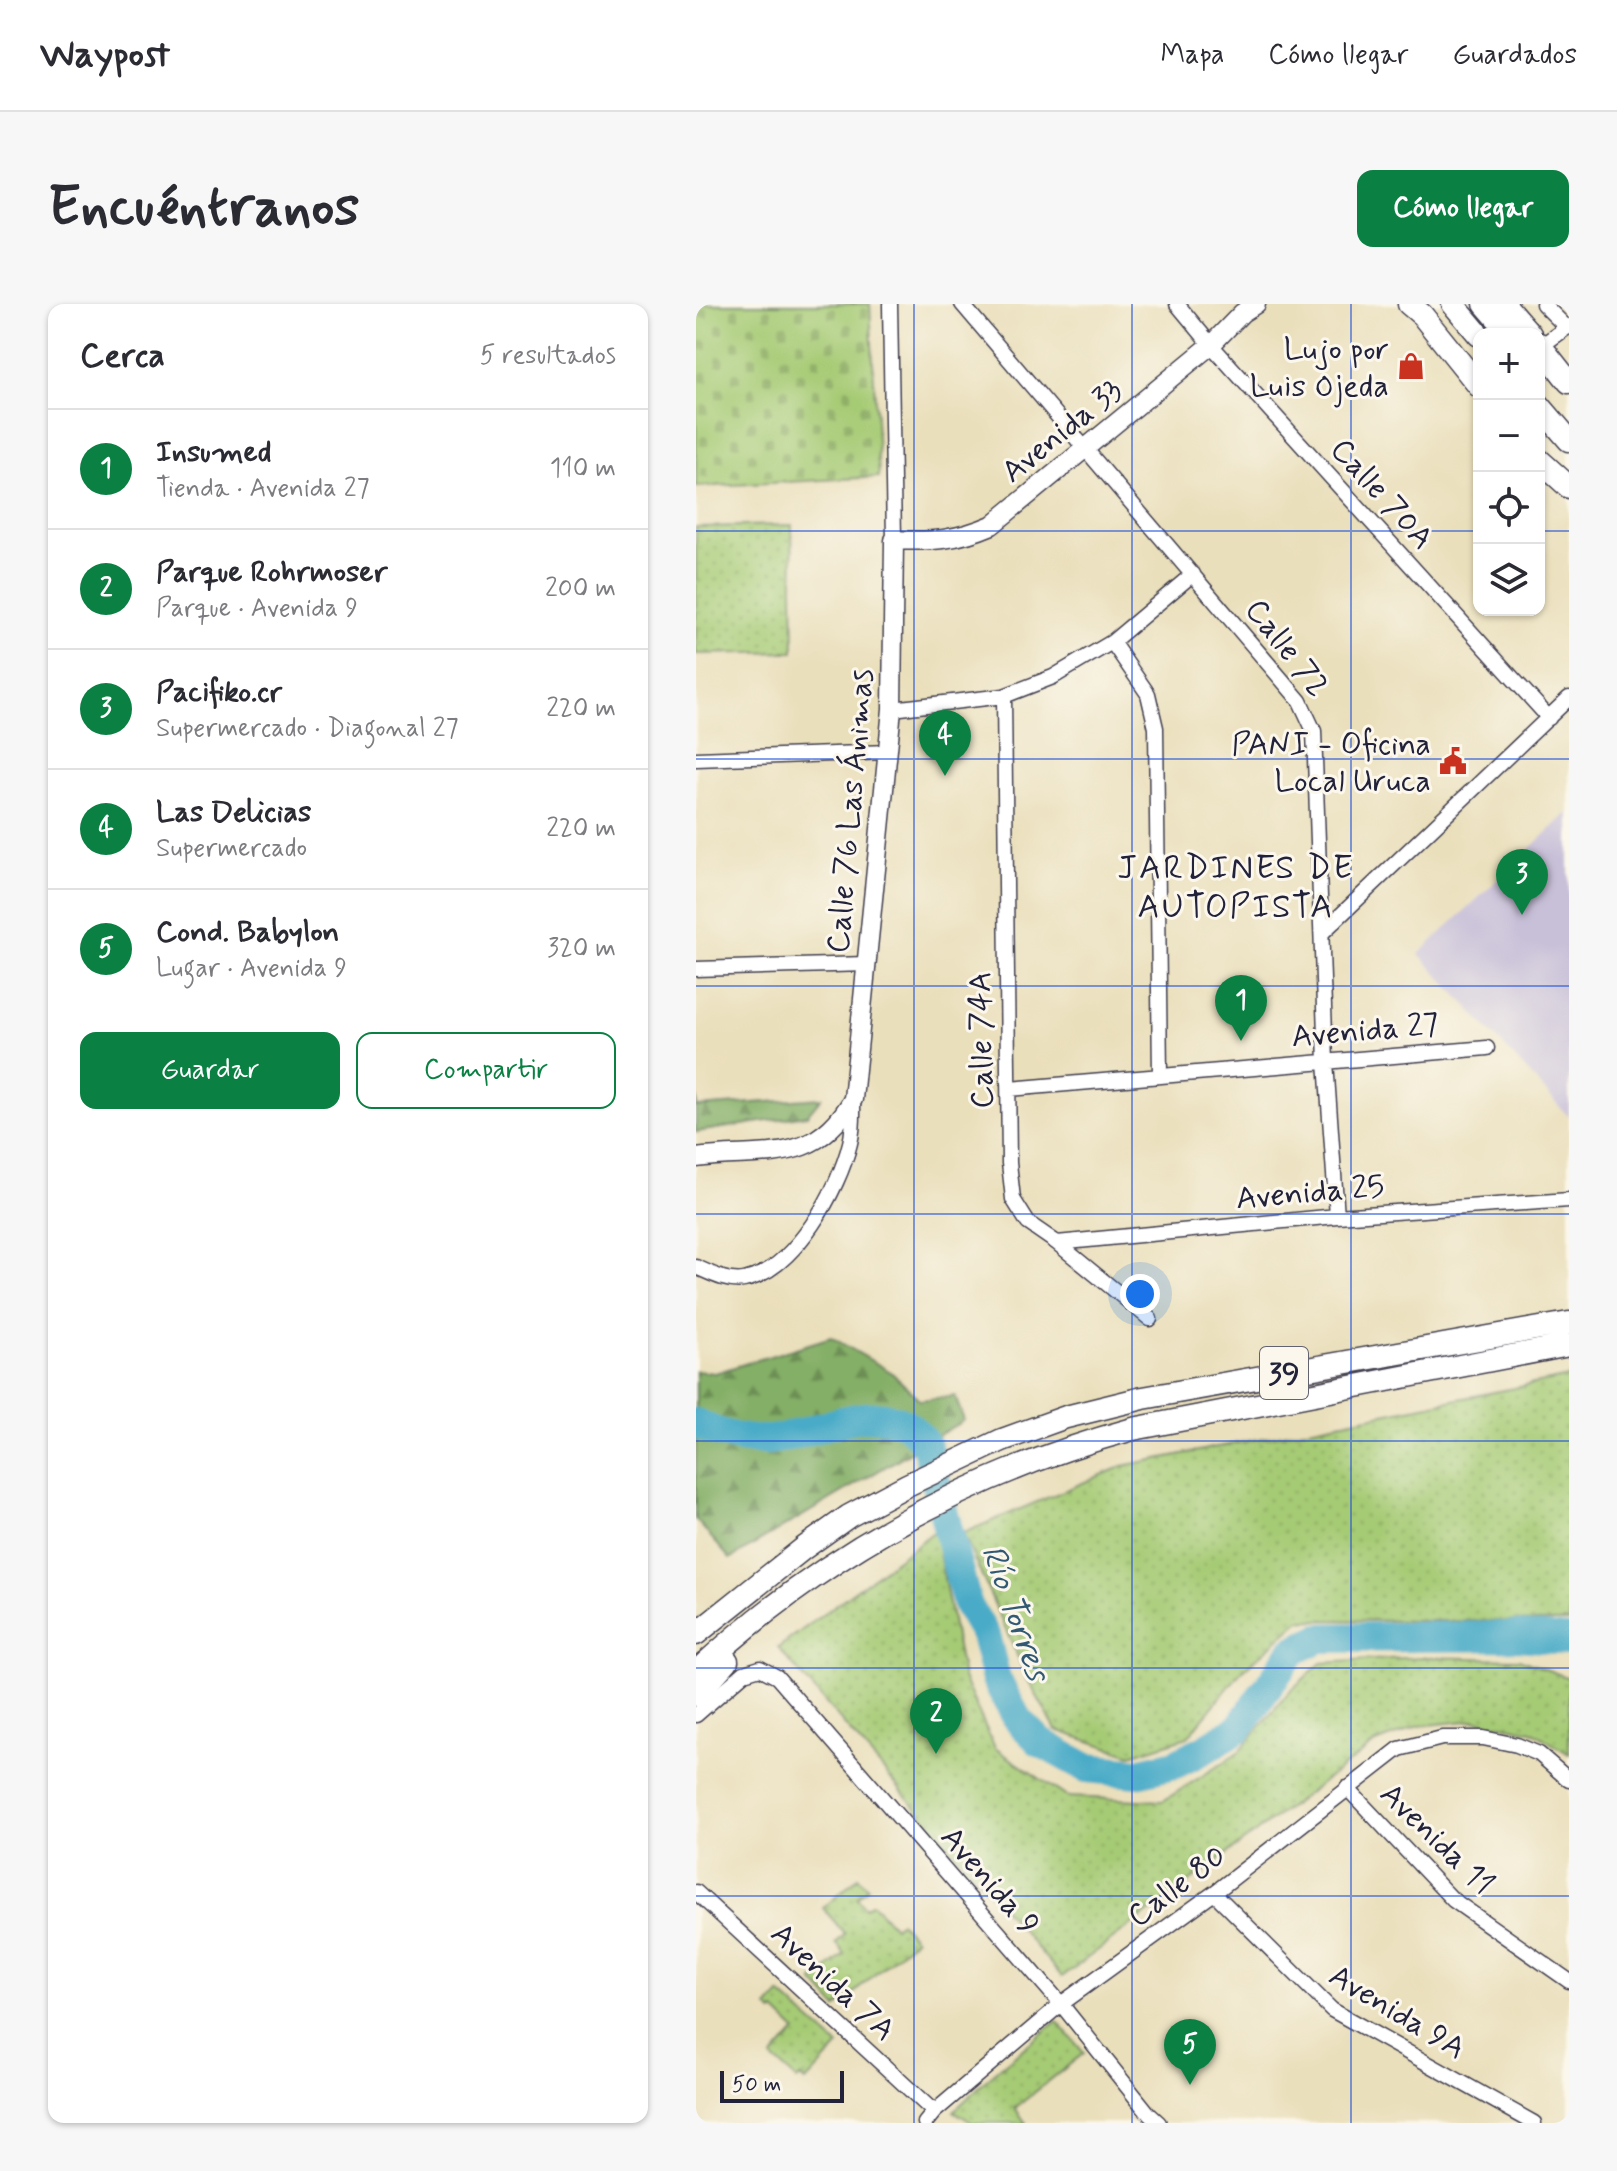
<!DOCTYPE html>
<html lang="es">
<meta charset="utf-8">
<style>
body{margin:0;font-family:Mynerve,sans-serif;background:#f7f7f7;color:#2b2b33}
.controls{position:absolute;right:24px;top:24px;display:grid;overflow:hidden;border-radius:16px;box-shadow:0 2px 6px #0004}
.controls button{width:72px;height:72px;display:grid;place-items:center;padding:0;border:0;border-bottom:2px solid #e1e1e2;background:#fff;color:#2b2b33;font:40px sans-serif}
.scale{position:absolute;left:24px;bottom:20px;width:124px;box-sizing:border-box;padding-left:8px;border:4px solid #22223b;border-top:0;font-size:22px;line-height:28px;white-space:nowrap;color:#22223b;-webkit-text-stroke:6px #fbf7ec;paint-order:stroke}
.you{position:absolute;left:444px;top:990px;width:28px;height:28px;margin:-20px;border:6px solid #fff;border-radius:50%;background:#1a73e8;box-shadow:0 0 0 12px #1a73e833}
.badge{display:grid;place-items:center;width:52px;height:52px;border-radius:50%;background:#0b8043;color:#fff;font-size:26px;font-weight:700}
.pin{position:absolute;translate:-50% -66px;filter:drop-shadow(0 2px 4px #0008)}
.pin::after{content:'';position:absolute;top:42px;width:28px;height:24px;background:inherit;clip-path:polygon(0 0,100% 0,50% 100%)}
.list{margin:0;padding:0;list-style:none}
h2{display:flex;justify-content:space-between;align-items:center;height:104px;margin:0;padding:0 32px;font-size:34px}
h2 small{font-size:26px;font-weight:400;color:#7c7c81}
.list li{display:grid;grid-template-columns:52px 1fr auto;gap:24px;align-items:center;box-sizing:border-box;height:120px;padding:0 32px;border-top:2px solid #e1e1e2}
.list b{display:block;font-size:30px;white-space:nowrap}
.list p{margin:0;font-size:26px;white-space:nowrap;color:#7c7c81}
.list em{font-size:26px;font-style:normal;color:#7c7c81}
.actions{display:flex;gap:16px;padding:24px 32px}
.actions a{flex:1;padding:18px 0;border:2px solid #0b8043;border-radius:16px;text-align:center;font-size:28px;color:#0b8043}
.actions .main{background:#0b8043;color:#fff}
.icon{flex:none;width:44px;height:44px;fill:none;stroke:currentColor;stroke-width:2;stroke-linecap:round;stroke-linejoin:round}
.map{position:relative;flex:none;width:873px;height:1819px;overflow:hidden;border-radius:16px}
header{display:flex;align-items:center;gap:48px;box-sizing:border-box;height:112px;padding:0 40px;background:#fff;border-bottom:2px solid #e1e1e2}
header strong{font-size:38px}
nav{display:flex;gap:44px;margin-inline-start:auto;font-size:28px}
.intro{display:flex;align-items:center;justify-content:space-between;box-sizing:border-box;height:192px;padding:0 48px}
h1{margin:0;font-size:56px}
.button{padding:20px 36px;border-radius:16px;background:#0b8043;color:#fff;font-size:28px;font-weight:700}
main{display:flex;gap:48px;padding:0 48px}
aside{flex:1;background:#fff;border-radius:16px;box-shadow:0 2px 6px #0004}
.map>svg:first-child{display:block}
.industrial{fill:#c8c0d8}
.grass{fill:url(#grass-dots);stroke:#647658;stroke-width:2}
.forest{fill:url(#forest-firs);stroke:#536850;stroke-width:2}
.cemetery{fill:url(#cemetery-stones);stroke:#647658;stroke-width:2}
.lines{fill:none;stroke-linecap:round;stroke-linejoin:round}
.river{stroke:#48abc7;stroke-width:30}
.minor-casing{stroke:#403e4e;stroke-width:17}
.tertiary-casing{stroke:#403e4e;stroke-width:21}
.trunk-casing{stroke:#403e4e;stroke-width:25}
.minor{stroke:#fff;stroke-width:14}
.tertiary{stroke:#fff;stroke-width:18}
.trunk{stroke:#fff;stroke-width:22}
.grid{fill:none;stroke:#1d4ed8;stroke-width:2;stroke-opacity:0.55}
.labels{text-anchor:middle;stroke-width:6;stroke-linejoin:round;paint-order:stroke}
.shield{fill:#fbf7ec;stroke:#636270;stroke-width:2}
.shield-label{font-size:30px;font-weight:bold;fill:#22223b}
.poi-label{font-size:32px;fill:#22223b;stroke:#fbf7ec;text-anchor:end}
.street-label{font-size:32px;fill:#22223b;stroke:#fbf7ec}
.neighbourhood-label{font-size:34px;letter-spacing:2px;fill:#22223b;stroke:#fbf7ec}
.water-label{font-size:34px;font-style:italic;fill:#315973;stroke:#fbf7ec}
</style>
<header>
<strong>Waypost</strong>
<nav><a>Mapa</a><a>Cómo llegar</a><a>Guardados</a></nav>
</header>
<div class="intro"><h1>Encuéntranos</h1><a class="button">Cómo llegar</a></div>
<main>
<aside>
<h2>Cerca<small>5 resultados</small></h2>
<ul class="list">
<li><span class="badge">1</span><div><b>Insumed</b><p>Tienda · Avenida 27</p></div><em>110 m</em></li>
<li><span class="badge">2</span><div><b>Parque Rohrmoser</b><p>Parque · Avenida 9</p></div><em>200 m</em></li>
<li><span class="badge">3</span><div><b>Pacifiko.cr</b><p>Supermercado · Diagonal 27</p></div><em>220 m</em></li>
<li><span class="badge">4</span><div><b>Las Delicias</b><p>Supermercado</p></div><em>220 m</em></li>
<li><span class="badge">5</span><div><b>Cond. Babylon</b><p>Lugar · Avenida 9</p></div><em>320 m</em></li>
</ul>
<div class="actions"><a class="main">Guardar</a><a>Compartir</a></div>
</aside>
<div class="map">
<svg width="873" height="1819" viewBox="0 0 873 1819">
<defs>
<pattern id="grass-dots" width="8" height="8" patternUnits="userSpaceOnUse" patternTransform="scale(2)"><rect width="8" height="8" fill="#a6cb75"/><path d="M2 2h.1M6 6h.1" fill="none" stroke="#8fae66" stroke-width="1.8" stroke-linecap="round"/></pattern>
<pattern id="forest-firs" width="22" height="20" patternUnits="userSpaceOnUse" patternTransform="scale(2)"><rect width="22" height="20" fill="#84af66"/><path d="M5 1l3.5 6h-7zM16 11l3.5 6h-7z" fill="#6c8e55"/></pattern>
<pattern id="cemetery-stones" width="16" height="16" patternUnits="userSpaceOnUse" patternTransform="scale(2)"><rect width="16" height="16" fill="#a6cb75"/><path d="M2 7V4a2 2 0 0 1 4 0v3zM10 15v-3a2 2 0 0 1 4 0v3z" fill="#8fae66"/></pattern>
</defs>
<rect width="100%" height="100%" fill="#fbf7ec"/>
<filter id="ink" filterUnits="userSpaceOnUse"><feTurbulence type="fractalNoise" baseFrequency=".0125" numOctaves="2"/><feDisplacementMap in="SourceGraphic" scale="16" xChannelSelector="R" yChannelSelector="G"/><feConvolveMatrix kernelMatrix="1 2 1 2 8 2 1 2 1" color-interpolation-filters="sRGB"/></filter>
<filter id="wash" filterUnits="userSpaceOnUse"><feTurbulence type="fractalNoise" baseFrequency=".006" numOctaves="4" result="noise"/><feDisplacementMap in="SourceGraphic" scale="32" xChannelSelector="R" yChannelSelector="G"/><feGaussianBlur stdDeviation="1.8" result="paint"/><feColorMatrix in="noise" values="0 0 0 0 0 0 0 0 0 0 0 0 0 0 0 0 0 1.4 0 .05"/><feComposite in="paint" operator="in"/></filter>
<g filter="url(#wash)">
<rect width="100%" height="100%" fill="#eadfbb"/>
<path class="industrial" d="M873,508V813L723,650Z"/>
<path class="grass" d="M96,221L98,348L0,350V223Z
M873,1073V1318L604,1316L544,1369L492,1433L435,1451L360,1426L332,1376L267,1229L427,1162Z
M239,1227L267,1374L299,1444L371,1493L467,1497L542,1449L592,1389L625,1359L726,1353L823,1355L873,1374V1450L836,1427L780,1416L723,1422L678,1440L366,1673L82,1344Z
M163,1573L172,1584L161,1594L169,1604L176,1599L198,1623L204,1618L219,1635L141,1704L117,1677L149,1650L140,1639L149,1630L127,1604Z
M84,1690L143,1742L110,1778L104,1773L101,1776L76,1754L100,1727L79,1707L77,1709L72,1704Z
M361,1717L388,1749L319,1804L330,1819H277L258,1807L302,1765Z"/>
<path class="forest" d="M0,792L1,803L125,794L111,811L0,828Z
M135,1033L195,1068L224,1096L259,1092L268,1116L34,1255L0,1216V1067L19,1069Z"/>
<path class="cemetery" d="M0,0H174L183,173L0,183Z"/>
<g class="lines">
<path class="river" d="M0,1119C21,1130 47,1137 72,1136C122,1132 196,1081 231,1143L271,1300L289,1331L300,1375L322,1416L344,1438L391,1464L441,1469L479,1460L509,1445L543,1424L597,1347L624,1334L822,1332L873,1336"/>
</g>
</g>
<g filter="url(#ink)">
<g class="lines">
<g class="minor-casing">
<path id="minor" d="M194,0L198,236
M266,0L604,397L618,427L630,758L641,912
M481,0L515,41L853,414
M847,0L871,24
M845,42L873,22
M416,338L452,390L460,424L464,772
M308,392L313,859L317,895L332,919L361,939L454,1015
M196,405L308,392L357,373L416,338L497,270
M0,455L192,448
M627,628L873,394
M0,665L171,660
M313,785L791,744
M361,939L641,912L873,896
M0,963C14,969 32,979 48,976C99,966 143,885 154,839C158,824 157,810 157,795
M0,1411L48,1369L64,1364L81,1373L365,1700L453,1810L463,1819
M651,1484L757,1596L873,1677
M0,1588L238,1808
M518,1589L636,1706L838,1819
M229,1819L238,1808L365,1700L518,1589L703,1445L746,1434H787L821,1441L843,1450L873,1476"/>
</g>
<g class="tertiary-casing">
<path id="tertiary" d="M0,854C66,845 118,864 157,795L196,405L198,236C236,238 261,236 296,221L515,41L546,9L560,0"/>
</g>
<g class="trunk-casing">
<path id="trunk" d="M713,0L726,11L783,82
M757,0L783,31
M789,0L814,29
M808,0L834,30
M843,40L873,78
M843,101L873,136
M843,156L873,183
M0,1330L108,1244L153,1212L211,1181L306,1136L370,1113L447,1094L873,1019
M0,1368C126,1251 272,1170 437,1125L873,1041
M0,1391L31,1357"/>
</g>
<use href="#minor" class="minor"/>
<use href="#tertiary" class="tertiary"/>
<use href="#trunk" class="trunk"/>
</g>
</g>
<path class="grid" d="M218,0V1819M436,0V1819M655,0V1819M0,227H783M843,227H873M0,455H873M0,682H873M0,910H873M0,1137H873M0,1364H873M0,1592H873"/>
<defs>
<g id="shop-bare" transform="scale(2.16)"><path d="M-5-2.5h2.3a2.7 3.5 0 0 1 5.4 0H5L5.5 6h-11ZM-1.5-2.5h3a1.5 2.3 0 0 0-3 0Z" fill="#c8321e" stroke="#fbf7ec" stroke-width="2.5" paint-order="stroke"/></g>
<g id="civic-bare" transform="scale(2.16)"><path d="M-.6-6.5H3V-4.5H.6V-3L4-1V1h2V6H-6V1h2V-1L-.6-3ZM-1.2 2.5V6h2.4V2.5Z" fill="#c8321e" stroke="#fbf7ec" stroke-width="2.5" paint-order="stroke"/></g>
</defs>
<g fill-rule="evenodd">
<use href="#shop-bare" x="715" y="62"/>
<use href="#civic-bare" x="757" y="457"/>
</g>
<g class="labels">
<rect class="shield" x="564" y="1043" width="48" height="52" rx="6"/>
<g class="shield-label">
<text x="588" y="1079">39</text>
</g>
<g class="poi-label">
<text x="693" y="55">Lujo por<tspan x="693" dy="37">Luis Ojeda</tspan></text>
<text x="735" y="450">PANI - Oficina<tspan x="735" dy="37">Local Uruca</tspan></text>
</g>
<g class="street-label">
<text transform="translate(365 126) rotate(-39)" y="11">Avenida 33</text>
<text transform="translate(687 189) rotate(48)" y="11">Calle 70A</text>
<text transform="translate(592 343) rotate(52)" y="11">Calle 72</text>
<text transform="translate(153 507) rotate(-85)" y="11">Calle 76 Las Ánimas</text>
<text transform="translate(669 725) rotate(-5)" y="11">Avenida 27</text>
<text transform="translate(284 736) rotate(-91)" y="11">Calle 74A</text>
<text transform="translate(614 887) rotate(-5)" y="11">Avenida 25</text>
<text transform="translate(742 1534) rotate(44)" y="11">Avenida 11</text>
<text transform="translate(295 1576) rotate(49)" y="11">Avenida 9</text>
<text transform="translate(480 1581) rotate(-37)" y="11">Calle 80</text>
<text transform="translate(138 1677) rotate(43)" y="11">Avenida 7A</text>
<text transform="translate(702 1707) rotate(31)" y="11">Avenida 9A</text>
</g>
<g class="neighbourhood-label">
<text x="540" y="574">JARDINES DE<tspan x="540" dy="39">AUTOPISTA</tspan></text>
</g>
<g class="water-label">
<text transform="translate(321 1308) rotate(70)" y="12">Río Torres</text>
</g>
</g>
</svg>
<div class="controls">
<button>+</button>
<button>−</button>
<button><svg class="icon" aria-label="locate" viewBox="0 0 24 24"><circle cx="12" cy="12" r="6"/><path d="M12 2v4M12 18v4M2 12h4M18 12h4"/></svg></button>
<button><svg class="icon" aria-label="layers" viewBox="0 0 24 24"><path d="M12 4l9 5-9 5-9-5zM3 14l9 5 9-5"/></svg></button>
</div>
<div class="scale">50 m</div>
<div class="you"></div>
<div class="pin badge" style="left:545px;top:737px">1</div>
<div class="pin badge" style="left:240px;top:1450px">2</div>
<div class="pin badge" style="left:826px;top:611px">3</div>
<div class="pin badge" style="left:249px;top:472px">4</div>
<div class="pin badge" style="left:494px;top:1781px">5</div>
</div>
</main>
